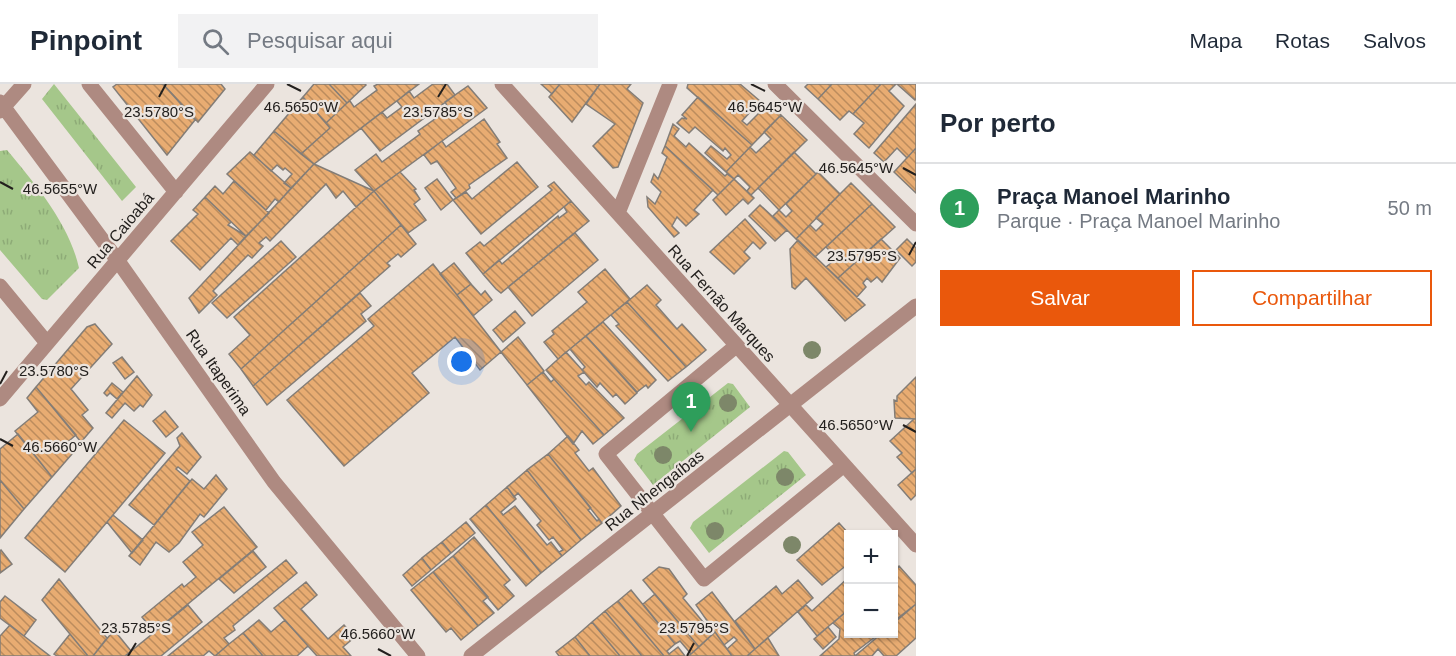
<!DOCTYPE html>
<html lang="pt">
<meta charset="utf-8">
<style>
body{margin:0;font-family:Helvetica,sans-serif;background:#f2f2f3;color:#1f2937}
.controls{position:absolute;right:18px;bottom:18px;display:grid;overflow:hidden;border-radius:0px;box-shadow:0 2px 4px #0004}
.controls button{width:54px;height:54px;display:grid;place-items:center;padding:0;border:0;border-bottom:2px solid #e0e1e3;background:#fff;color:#1f2937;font:30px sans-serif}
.you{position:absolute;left:462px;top:278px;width:21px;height:21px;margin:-15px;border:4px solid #fff;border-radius:50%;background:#1a73e8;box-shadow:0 0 0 9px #1a73e833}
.badge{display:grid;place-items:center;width:39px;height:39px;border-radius:50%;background:#ea580c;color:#fff;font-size:20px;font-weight:700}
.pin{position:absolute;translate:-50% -50px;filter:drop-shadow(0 2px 3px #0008)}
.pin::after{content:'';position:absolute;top:32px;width:21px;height:18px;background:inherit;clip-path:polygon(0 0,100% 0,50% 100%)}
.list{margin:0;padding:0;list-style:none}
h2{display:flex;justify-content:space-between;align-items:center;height:78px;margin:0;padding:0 24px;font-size:26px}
h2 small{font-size:20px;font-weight:400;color:#747a83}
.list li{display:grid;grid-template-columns:39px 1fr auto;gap:18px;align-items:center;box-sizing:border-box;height:90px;padding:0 24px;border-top:2px solid #e0e1e3}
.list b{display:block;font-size:22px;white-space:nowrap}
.list p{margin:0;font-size:20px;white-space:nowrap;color:#747a83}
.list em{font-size:20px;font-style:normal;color:#747a83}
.actions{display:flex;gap:12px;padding:18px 24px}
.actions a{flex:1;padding:14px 0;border:2px solid #ea580c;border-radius:0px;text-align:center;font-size:21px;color:#ea580c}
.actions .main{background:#ea580c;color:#fff}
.icon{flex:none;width:33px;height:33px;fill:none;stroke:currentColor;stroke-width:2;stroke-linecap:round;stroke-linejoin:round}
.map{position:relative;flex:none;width:916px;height:572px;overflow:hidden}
header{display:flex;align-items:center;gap:36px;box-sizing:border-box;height:84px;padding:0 30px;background:#fff;border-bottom:2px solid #e0e1e3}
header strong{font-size:28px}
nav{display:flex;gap:33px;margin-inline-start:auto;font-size:21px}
.search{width:420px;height:54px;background:#f2f2f3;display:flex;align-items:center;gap:15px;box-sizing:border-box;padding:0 21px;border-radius:0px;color:#747a83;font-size:22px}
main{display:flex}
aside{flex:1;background:#fff}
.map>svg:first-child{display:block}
.park{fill:url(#park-tufts)}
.building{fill:url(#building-back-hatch);stroke:#837d77;stroke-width:1.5}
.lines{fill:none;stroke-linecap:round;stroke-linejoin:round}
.street{stroke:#ae8a81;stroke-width:15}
.tree{fill:#7d8769}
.ticks{fill:none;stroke:#23201e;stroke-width:2}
.labels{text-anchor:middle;stroke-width:4.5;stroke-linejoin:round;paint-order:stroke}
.street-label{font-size:16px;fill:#23201e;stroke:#ebe4de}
.ticks-label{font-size:15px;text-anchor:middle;fill:#23201e;stroke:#ebe4de;stroke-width:4.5;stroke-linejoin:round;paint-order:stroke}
</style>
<header>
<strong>Pinpoint</strong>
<div class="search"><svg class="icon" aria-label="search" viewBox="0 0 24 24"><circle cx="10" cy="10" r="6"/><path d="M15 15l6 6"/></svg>Pesquisar aqui</div>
<nav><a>Mapa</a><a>Rotas</a><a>Salvos</a></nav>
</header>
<main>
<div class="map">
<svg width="916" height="572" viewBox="0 0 916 572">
<defs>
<pattern id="park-tufts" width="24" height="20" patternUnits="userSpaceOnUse" patternTransform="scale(1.5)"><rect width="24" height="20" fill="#a5c78a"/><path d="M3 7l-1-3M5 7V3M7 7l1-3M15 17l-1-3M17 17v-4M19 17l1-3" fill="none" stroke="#8eab77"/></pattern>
<pattern id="building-back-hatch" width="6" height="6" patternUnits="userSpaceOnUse" patternTransform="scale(1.5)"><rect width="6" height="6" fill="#e8ac72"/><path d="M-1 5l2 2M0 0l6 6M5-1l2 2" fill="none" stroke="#bc8c5d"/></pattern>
</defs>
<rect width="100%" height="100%" fill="#ebe4de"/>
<path class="park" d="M54,0L136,103L122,117L42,15Z
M7,66C35,100 69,139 79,184L47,216L42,215L0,166V67Z
M728,299L733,300L750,323L653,401L634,376L637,370Z
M784,367L788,368L806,391L709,469L690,444L693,438Z"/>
<path class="building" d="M117,0H163L195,36L167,71L113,3Z
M163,0H221L225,5L198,38Z
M314,0H329L347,19L326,39L303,13Z
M329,0H365L366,1L347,19Z
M378,0H419L314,80L301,70L330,44L326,39L347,19L350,17L354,23L377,6L374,2Z
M433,0H447L455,11L380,67L361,44L382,28L387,34L402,23L397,17L409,7L414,14Z
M541,0H560L552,10Z
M560,0H600L572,38L549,13Z
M600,0H631L627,5L643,19L618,83L613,84L593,62L615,40L586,20Z
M688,0H740L760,17L742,37L747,41L769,19L781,31L752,61L687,4Z
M808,0H832L818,15L805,3Z
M832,0H881L853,30L849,27L840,36L818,15Z
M881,0H896L889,7L904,22L869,64L854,50L864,39L853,30Z
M897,0H916V14L915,16Z
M468,2L487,24L374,107L355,86L376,70L382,78L420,50L418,47L449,25L445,18Z
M303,13L330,44L301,70L274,47Z
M698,13L752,61L726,88L705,69L711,62L727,75L731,71L725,64L723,67L695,43L689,49L677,39L682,34L687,35L682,31Z
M916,20V64L907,74L897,64L884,78L874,69Z
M781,31L807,56L751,111L747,107L750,103L738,91L734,95L726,88L750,63L756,69L771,55L764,48Z
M484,35L500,58L497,60L507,74L469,101L470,104L456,114L451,108L456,104L437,77L431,80L424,71L442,57L446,63Z
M673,40L679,45L674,52L686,63L689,59L725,92L727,90L734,95L718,111L665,62Z
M274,47L314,80L291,104L284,99L292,90L285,84L283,86L277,81L271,87L254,71Z
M665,62L713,106L694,126L699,130L686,142L677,133L672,142L679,149L674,153L648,123L647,113L655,120L661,108L651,98L654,90L658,95L667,73L662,69Z
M916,64V109L894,88Z
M250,68L291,104L279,118L275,115L266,126L227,90Z
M794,68L816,90L779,126L758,104Z
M517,78L538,103L481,150L453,116L466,108L472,115Z
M314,80L374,107L356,123L343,107L336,114L326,100L270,157L266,153L259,159L263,162L252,174L248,171L213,207L217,211L199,229L189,214Z
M400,88L416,105L414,106L420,115L414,120L426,136L408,149L374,107Z
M818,88L840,110L796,155L773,132L779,126L786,133L792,127L786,120Z
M437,95L453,116L441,126L425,104Z
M734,95L754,114L748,120L743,115L726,131L713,116Z
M234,97L269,129L246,152L205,113L215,102L223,110Z
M554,98L571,117L483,190L466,169L480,158L484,162L552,106L548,102Z
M851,99L872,120L815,173L796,155L810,141L816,147L823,140L816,134Z
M374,107L401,141L241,285L229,270L250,251L234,233Z
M205,113L231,138L228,141L246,152L238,161L231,154L200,186L171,157L198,130L193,126Z
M571,117L589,137L501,209L496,205L483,190L499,176L502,180L558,132L559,134L567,128L564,123Z
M872,120L895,143L838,194L826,183L837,174L826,163Z
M760,121L787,146L775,157L749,132Z
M745,135L766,159L760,165L753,158L744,168L750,174L734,190L710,168Z
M401,141L416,160L401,173L398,170L387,179L390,182L253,302L241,285Z
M575,149L598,176L532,232L508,203Z
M881,155L900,174L882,198L877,193L871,198L867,194L863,199L866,203L857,213L838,194Z
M907,155L916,164V178L912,182L896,166Z
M798,156L865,221L845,237L806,194L795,205L792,203L790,165Z
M281,157L296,173L227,234L212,219Z
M454,179L471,200L457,211L440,190Z
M433,180L501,268L480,286L455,253L412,289L429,309L344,382L287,316L374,242L368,235Z
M605,185L630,215L558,275L544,258L554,250L552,247L587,218L578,208Z
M471,200L481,211L485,207L492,216L473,232L457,211Z
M647,201L661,216L656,221L677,245L682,240L706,266L686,283L627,218Z
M360,209L371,222L361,230L366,237L267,321L253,302Z
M627,218L686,283L668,297L616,242L619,240L611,231Z
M515,227L525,239L503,258L493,246Z
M603,238L656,296L648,304L646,301L637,308L586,252Z
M95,240L112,260L71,305L88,326L82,331L93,344L81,358L36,303L87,243Z
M586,252L637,309L625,320L616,310L613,313L600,299L597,303L582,286L585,283L570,265Z
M518,253L544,287L527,301L501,268Z
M566,268L584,288L578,292L586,301L589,298L624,334L604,351L546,286Z
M122,273L134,288L125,295L113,279Z
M543,288L551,298L554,295L604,351L593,360L582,347L573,360L527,301Z
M137,292L152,311L143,323L140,321L134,327L125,319L112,334L106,329Z
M916,293V335L895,334L894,316L897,317V312Z
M112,299L123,308L117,315L110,309L107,312L104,309Z
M36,303L76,351L64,361L72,370L52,393L15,347L38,328L27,314Z
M165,327L178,343L166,353L153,337Z
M914,335H916V385L912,389L897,373L902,369L890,357Z
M124,336L165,369L65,488L25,454Z
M182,349L201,373L187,390L178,383L176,385L190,397L154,441L129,421L180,362L177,354Z
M18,350L52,393L24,425L0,396V365Z
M568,352L579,366L575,369L589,387L593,384L621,422L602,439L548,370Z
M548,370L591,424L588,426L597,437L599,435L602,439L581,456L527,386Z
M916,385V411L911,416L898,401Z
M527,386L581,456L562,472L559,468L563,466L553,453L549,456L537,441L541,437L518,409L514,413L507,403Z
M216,391L227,405L204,433L200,430L179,459L169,468L156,458L140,481L129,472L192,395L204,405Z
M0,396L24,425L0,454Z
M507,403L516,415L501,428L503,431L515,422L547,461L551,458L562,472L541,489L486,421Z
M486,421L541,489L526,502L470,435Z
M224,423L257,463L154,548L142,533L182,500L184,503L196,493L183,478L203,461L192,448Z
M113,431L143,456L132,469L107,438Z
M466,438L475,449L451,469L442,458Z
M839,439L849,450L848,480L822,501L797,476Z
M474,453L510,496L504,501L514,512L498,526L453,472Z
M442,458L451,469L431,486L422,474Z
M1,466L12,480L0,489V467Z
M253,467L266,483L234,509L219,495Z
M453,472L488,513L483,517L494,529L478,542L433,488Z
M422,474L431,486L412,502L403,491Z
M286,476L297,489L233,542L235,546L224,554L229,560L215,572L209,567L203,572H168Z
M899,482L916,501V520L894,537V487Z
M659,483L669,485L687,510L683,514L713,550L699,563L643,496Z
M433,488L478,542L461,556L451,544L446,548L411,506Z
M848,494V526L817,552L798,528L806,521L812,527Z
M59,495L107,554L93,572H88L42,516Z
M798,496L813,514L755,565L735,537L776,502L782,510Z
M306,498L317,511L301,525L328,555L344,541L355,553L343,563L351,572H317L274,524Z
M631,506L675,560L667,567L669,570L678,563L685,572H664L618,517Z
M712,508L755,565L747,572H732L727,565L737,556L734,553L724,561L696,521Z
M655,510L699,563L691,570L680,557L675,560L643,520Z
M5,512L36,536L24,552L0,534V518Z
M618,517L664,572H642L605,527Z
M916,520V554L896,572H884L878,565L872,572H855L881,550H894V539Z
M188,521L202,538L161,572H125Z
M848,526V550H879L854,569L855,572H820L839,555L840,545L833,539Z
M605,527L642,572H620L592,538Z
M259,536L271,548L285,536L308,562L297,572H263L243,549Z
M592,538L620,572H590L575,553Z
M10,541L24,552L50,572H0V552Z
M828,543L836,553L823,565L814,555Z
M114,546L131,567L125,572H93Z
M715,548L732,572H688L691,570Z
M243,549L263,572H215L229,560Z
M70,550L88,572H57L54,570Z
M575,553L590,572H559L556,568Z
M768,554L779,572H747L755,565Z"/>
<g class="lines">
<path class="street" d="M89,0L176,108
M502,0L916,461
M775,0L916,140
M0,18L118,177L274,398L418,572
M0,27L24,0
M618,129L670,0
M0,202L47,259
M736,262L606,370L704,495L844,381
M0,315L267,0
M471,572L916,222"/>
</g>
<g class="tree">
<circle cx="812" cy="266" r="9"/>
<circle cx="728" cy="319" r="9"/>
<circle cx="663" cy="371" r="9"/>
<circle cx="785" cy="393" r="9"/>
<circle cx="715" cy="447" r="9"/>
<circle cx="792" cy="461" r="9"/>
</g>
<path class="ticks" d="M287,0L301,7M751,0L765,7M159,13L166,0M438,13L446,0M903,84L916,91M0,98L13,105M909,171L916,158M0,300L7,287M903,341L916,348M0,355L13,362M378,565L391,572M128,572L136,559M687,572L694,559"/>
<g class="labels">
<g class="street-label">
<text transform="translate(120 146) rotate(-50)" y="6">Rua Caioabá</text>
<text transform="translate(722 219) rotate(48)" y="6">Rua Fernão Marques</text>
<text transform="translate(219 288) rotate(55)" y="6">Rua Itaperima</text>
<text transform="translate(654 406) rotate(-38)" y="6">Rua Nhengaíbas</text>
</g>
</g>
<g class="ticks-label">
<text x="301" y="28">46.5650°W</text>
<text x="765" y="28">46.5645°W</text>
<text x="159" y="33">23.5780°S</text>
<text x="438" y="33">23.5785°S</text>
<text x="856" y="89">46.5645°W</text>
<text x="60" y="110">46.5655°W</text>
<text x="862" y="177">23.5795°S</text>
<text x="54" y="292">23.5780°S</text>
<text x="856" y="346">46.5650°W</text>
<text x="60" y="368">46.5660°W</text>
<text x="136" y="549">23.5785°S</text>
<text x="694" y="549">23.5795°S</text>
<text x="378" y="555">46.5660°W</text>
</g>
</svg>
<div class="controls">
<button>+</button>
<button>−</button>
</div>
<div class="you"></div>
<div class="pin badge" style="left:691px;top:348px;background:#2e9e5b">1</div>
</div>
<aside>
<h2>Por perto<small></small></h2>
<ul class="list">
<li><span class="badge" style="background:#2e9e5b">1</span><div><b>Praça Manoel Marinho</b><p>Parque · Praça Manoel Marinho</p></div><em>50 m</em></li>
</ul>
<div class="actions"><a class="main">Salvar</a><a>Compartilhar</a></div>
</aside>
</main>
